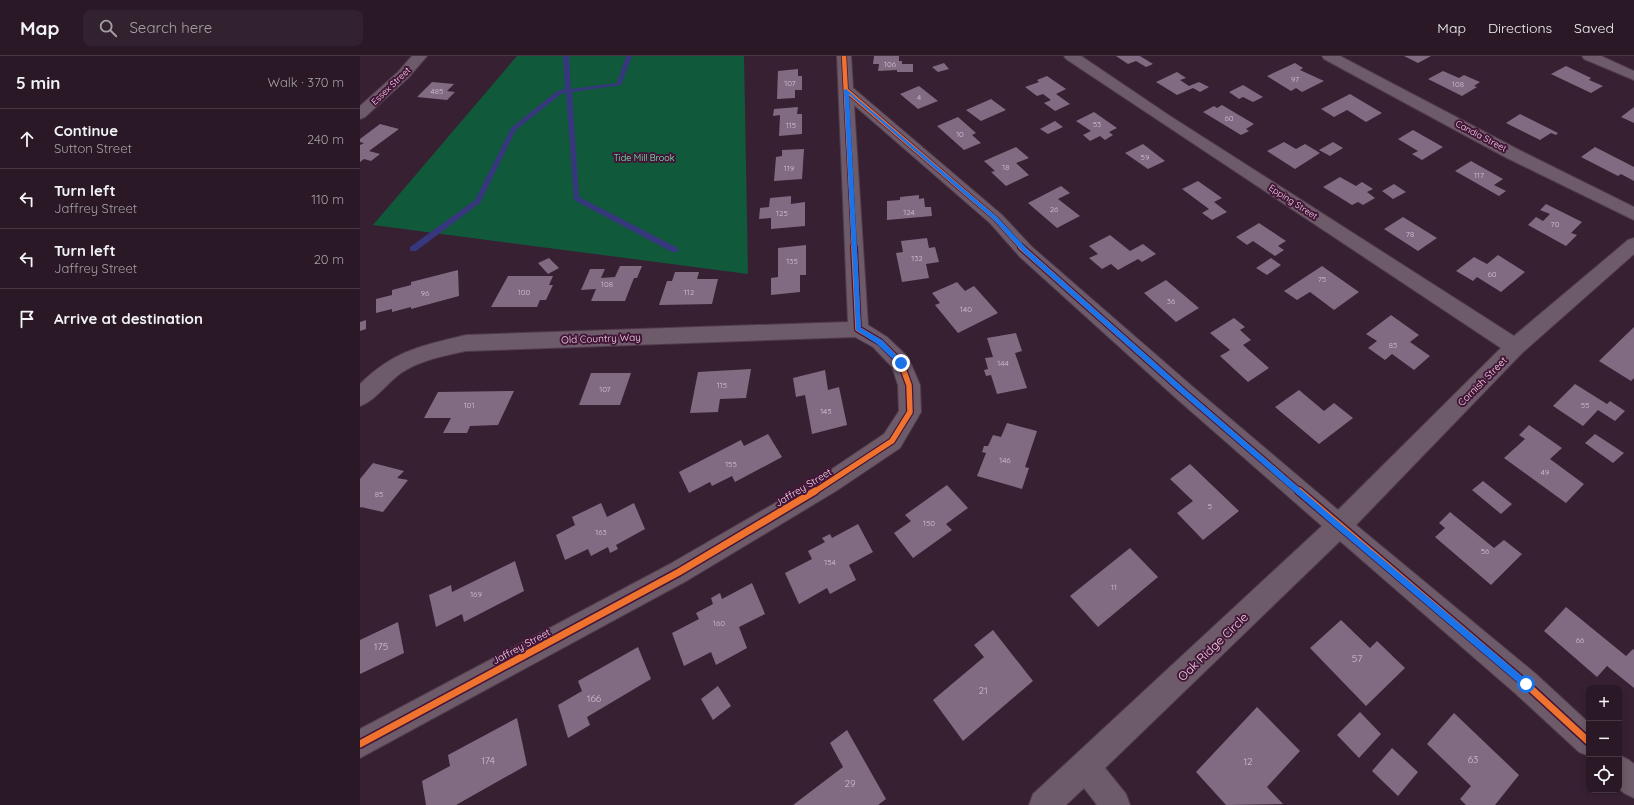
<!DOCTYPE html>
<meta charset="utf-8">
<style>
body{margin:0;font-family:Quicksand,sans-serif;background:#32212e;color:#f1f3f6}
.controls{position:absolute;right:12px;bottom:12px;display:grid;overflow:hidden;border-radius:8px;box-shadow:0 2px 6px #0003}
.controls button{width:36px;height:36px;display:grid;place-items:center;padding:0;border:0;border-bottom:1px solid #463743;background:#2a1826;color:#f1f3f6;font:20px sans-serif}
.stop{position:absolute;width:12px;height:12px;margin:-9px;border:3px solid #1a73e8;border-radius:50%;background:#fff}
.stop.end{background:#1a73e8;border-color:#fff;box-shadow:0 1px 4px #0008}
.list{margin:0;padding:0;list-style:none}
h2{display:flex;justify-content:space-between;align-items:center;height:52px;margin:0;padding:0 16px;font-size:17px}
h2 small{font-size:13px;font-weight:400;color:#a5a0a7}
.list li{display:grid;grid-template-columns:26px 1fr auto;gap:12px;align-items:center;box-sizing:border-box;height:60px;padding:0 16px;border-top:1px solid #463743}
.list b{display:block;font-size:15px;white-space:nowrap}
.list p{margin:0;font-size:13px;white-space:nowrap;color:#a5a0a7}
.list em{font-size:13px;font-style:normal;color:#a5a0a7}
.icon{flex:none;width:22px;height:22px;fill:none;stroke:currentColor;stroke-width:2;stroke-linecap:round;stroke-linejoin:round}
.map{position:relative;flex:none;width:1274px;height:749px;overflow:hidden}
header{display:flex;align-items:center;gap:24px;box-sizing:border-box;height:56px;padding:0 20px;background:#2a1826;border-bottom:1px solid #463743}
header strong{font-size:19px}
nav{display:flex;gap:22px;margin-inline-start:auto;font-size:14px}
.search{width:280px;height:36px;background:#32212e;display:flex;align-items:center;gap:10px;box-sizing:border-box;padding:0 14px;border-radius:8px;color:#a5a0a7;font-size:15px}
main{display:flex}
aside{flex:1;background:#2a1826}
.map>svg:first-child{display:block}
.forest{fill:#10593b}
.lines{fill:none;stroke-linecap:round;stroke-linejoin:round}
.stream{fill:#37377d;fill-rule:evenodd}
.building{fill:#816b82}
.minor-casing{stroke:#513c4c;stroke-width:2}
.tertiary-casing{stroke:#513c4c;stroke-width:2}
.minor{fill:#6e5b69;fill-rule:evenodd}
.tertiary{fill:#6e5b69;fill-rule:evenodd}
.cycleway-far2-casing{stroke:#431638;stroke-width:6}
.cycleway-far1-casing{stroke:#431638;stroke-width:8}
.cycleway-casing{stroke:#431638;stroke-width:10}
.cycleway-far2{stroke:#ef722f;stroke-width:4.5}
.cycleway-far1{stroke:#ef722f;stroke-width:5.5}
.cycleway{stroke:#ef722f;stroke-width:7}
.route{fill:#1a73e8}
.labels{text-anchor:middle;stroke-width:4;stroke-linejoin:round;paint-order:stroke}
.number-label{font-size:8px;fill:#d7bbd0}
.far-street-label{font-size:9px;fill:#f4d6ea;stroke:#431638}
.far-park-label{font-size:9px;fill:#78fbb6;stroke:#431638}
.street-label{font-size:10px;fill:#f4d6ea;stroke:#431638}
.near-number-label{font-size:10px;fill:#d7bbd0}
.near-street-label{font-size:12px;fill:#f4d6ea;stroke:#431638}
</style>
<header>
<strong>Map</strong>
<div class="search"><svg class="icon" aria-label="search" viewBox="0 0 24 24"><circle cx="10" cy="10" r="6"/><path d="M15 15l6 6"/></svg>Search here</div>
<nav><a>Map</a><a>Directions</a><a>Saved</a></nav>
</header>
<main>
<aside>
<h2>5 min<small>Walk · 370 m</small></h2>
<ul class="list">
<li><svg class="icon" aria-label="ahead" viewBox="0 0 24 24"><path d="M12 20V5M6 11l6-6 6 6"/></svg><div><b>Continue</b><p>Sutton Street</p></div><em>240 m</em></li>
<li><svg class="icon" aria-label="left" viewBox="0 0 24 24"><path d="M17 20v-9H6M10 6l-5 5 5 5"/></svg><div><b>Turn left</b><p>Jaffrey Street</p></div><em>110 m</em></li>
<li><svg class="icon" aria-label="left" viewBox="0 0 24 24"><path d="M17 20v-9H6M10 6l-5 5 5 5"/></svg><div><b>Turn left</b><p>Jaffrey Street</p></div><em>20 m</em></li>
<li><svg class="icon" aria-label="arrive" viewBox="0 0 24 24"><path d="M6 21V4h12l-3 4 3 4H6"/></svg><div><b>Arrive at destination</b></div></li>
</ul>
</aside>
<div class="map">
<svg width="1274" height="749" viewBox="0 0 1274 749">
<rect width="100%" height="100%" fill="#382033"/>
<path class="forest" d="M157,0H384L388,218L13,169Z"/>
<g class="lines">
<path class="stream" d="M203,0H209L211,33L257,27L266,0H272L261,29L212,36L219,141L318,192V196H312L214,144L206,37L201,38L156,74L120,147L56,195H50V191L115,144L151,72L197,35L205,33Z"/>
</g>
<path class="building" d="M514,0H539V5H542V8H553V16H537V14L518,15L519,8H513Z
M756,0H780L793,8L786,11L776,5L768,8Z
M1044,0H1071L1058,7Z
M584,7L589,13L578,16L572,11Z
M935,7L943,12L940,14L964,25L942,36L936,32L931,35L907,20Z
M1206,10L1231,22L1229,24L1243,30L1231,37L1191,18Z
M438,13V20H442V34H435V42L417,43L418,15Z
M1083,15L1099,22L1104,19L1120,26L1114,30L1117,31L1102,40L1068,23Z
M817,16L826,22L820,24L829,30L839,26L849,31L840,36L833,32L817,39L796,26Z
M687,20L706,33L696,38L710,48L695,55L684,47L691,44L683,38L677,40L665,31L679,26L677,24Z
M72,26L94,28L87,35L95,36L87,44L57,41Z
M883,29L903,41L893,46L883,41L879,43L869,36Z
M559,30L578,45L558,53L540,38Z
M990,38L1022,57L1006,66L987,54L974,61L961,53Z
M631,43L646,54L621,65L606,54Z
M862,49L894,68L886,73L889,75L881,79L843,56L854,50L857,52Z
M438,51L437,58H442V78L419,80L420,59L413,60L414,53Z
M1274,51V67L1261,61Z
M734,56L757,72L749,76L753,79L745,84L740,80L730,85L723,79L731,75L716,65Z
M1160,58L1198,77L1196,79L1191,77L1180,84L1146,67Z
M598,61L616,77L612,79L621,87L604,94L577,70Z
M695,65L703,71L688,78L680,73Z
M20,68L39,73L9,95L20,98L11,105L4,103L0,106V89L4,87L0,86V83Z
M1053,74L1083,91L1062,104L1052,98L1058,95L1038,83Z
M924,86L936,93L945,88L960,97L935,113L907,95Z
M973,86L983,92L970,100L959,94Z
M783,88L805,105L788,113L765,97Z
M656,91L669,102L656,107L669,119L646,130L631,116L635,115L624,105Z
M1235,91L1274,111V125L1261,118L1258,120L1221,101Z
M444,93L442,123L414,125L416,101L422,100V94Z
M1111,105L1143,123L1134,129L1146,135L1139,140L1095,115Z
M980,121L996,130L1002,126L1013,133L1007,136L1015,142L1003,149L998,146L992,149L963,131Z
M838,125L862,142L854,146L867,156L852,164L842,157L849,153L822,133Z
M1034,128L1046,136L1033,143L1022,135Z
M701,130L710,137L698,143L720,160L697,172L668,147Z
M559,139V143L564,142L565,151H571L572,160L527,164V145L540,144V141Z
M431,140V148L445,146V170L411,173V162L399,163L400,152L409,151L410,142Z
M1186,148L1222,166L1211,177L1217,179L1206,190L1168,169L1176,161L1183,165L1190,158L1180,154Z
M1043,161L1077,182L1058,195L1024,173Z
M899,167L926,185L918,190L924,194L915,200L893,185L887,189L876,181Z
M750,179L770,195L783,188L796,198L782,206L778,203L758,214L751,208L742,213L729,202L738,198L729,190Z
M567,182L569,192L575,191L579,206L566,208L569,222L542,226L536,197L543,196L541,185Z
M446,189V219H440V236L411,239V222L418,221V192Z
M1138,199L1165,216L1141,236L1117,221L1113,225L1096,215L1114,201L1127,208Z
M189,202L199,212L188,218L178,207Z
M911,202L921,209L907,219L896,212Z
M260,210H282L277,222H274L265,245H231L236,233L221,234L230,213H245L241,222L255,221Z
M962,210L999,236L974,254L950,236L937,244L924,235Z
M98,214L99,240L51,253V251L32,256V253L16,257V243L32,239V234L51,229V226Z
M315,216H339L337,223H358L352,248L299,249L307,225H312Z
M148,220H193L189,229H193L186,244H180L177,251H131Z
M806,224L839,252L816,266L784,237Z
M597,226L605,235L614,230L638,257L598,277L575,249L580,247L572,237Z
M1031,259L1059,279L1050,286L1070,300L1054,314L1032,298L1025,304L1008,292L1017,285L1006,278Z
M874,262L885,271L880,274L891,284L883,289L909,312L888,326L860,300L870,294L850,277Z
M6,264V273L0,275V266Z
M1274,271V322L1271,325L1239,305Z
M656,277L662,295L655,297L667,332L637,338L631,319L626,320L624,314L628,313L625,302L633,301L627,282Z
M391,313L386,342L360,343L358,356L330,357L338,316Z
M465,314L468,334L479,331L487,369L452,378L445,339L436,341L433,322Z
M231,317H271L260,349H219Z
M1215,328L1247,348L1250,345L1265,355L1255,365L1238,354L1223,370L1193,350Z
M939,334L964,355L974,347L993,362L959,388L915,351Z
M154,335L138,369L110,370L107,377H83L91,362H64L78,336Z
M647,367L677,375L665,411L669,412L662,433L617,420L626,397L622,396L624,390H628L633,379L641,381Z
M1169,369L1202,392L1190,403L1224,428L1206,447L1144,402L1165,383L1159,379Z
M408,378L422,401L375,426L372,420L352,430L350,426L329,437L319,416L381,384L384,390Z
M1235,378L1264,397L1253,407L1225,387Z
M13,407L44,415L37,422L48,424L23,456L1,451L0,452V423Z
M830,408L879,455L843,484L817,457L833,445L810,423Z
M1123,425L1152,448L1141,458L1112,434Z
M587,429L608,452L586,468L592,474L553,502L534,477L551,465L545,459Z
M241,447L247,461L274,447L285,473L256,489L258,493L250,497L248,491L231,500L228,493L205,504L196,479L215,469L212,461Z
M1090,456L1134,492L1144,484L1162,498L1131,529L1075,481L1085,472L1079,467Z
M498,468L513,496L489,509L496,524L470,538L467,532L439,548L425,517L452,503L448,495L465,486L462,482L470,478L472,482Z
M770,492L798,521L738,571L710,540Z
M155,505L164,535L104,566L102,558L76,571L69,539L91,529L92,536Z
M392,527L405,558L379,571L387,592L356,609L351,596L324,610L312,577L339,563L336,557L353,548L351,542L360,537L362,543Z
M1206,551L1266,600L1273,593L1274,594V632L1247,610L1237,621L1184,575Z
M981,564L1010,592L1017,585L1045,612L1006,650L950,592Z
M38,566L44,597L0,618V584Z
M633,574L673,625L603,685L573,644L624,601L614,589Z
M278,591L291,623L227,661L230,669L208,682L198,649L222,635L218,625Z
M358,630L371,650L353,664L341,643Z
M897,651L940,695L907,731L923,748L866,749L836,716Z
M1000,656L1021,678L999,702L977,679Z
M1094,657L1159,719L1135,749H1106L1100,743L1111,730L1067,688Z
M157,662L167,709L96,749H66L62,725L90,710L88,699Z
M487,674L526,743L518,749H433L483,711L470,687Z
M1032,692L1058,716L1038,740L1012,715Z"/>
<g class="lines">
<g class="minor-casing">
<path id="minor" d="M477,0H491L493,32L642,159L672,191L833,331L978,454L1141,292L706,3L704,0H721L810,60L1154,280L1268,184L1274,182V198L1162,297L996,469L1176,618L1229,667V700L1219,696L1156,638L980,485L745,712L766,738L770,749H737L724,732L706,749H669L673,738L962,470L817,343L660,201L630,167L494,49L508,269L527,281L548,301L560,329L561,356L540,392L476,435L328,524L0,702V673L310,508L460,421L524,378L539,355L538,329L532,311L513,291L495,281L106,295C84,300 60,304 41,317C27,327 16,344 0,350V328C35,294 61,290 106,279L488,266Z
M962,0H980L1159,94L1274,151V164L1147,102L964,3Z
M1222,0H1241L1274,15V24L1224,3Z
M1259,699L1269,704L1274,708V742L1264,737L1259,733Z"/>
</g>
<g class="tertiary-casing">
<path id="tertiary" d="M52,0H67L48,22L5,61L0,63V50L38,16Z"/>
</g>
<use href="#minor" class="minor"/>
<use href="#tertiary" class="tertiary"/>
<g class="cycleway-far2-casing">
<path id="cycleway-far2" d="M484,0L494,192
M486,34L636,163L662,192"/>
</g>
<g class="cycleway-far1-casing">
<path id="cycleway-far1" d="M661,191L825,337L940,436
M454,436L532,385L550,356L549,329L541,307L520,286L498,273L494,191"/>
</g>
<g class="cycleway-casing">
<path id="cycleway" d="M939,435L1166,628L1229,686
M0,688L319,516L455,435"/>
</g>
<use href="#cycleway-far2" class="cycleway-far2"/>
<use href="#cycleway-far1" class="cycleway-far1"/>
<use href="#cycleway" class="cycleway"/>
</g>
<path class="route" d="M486,33L638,162L668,194L827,335L981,468L1169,626V631H1163L976,472L823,339L664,197L634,164L489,38L501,272L522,284L543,306V309H539L517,288L496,274L484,34Z"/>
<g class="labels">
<g class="number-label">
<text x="530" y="11">106</text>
<text x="935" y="26">97</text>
<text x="430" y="30">107</text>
<text x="1098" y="31">108</text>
<text x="77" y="38">485</text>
<text x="559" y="44">4</text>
<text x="869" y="65">60</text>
<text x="737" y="71">53</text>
<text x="431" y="72">115</text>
<text x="600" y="81">10</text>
<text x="785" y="104">59</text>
<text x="646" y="114">18</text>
<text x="429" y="115">119</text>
<text x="1119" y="122">117</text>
<text x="694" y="156">26</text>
<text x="549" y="159">124</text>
<text x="422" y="160">125</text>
<text x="1195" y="171">70</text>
<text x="1050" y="181">78</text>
<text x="557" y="205">132</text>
<text x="432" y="208">135</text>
<text x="1132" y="221">60</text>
<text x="962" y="226">75</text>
<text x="247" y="231">108</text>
<text x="164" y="239">100</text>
<text x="329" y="239">112</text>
<text x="65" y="240">96</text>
<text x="811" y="248">36</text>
<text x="606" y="256">140</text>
<text x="1033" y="292">83</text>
<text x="643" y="310">144</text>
<text x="362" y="332">115</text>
<text x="245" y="336">107</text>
<text x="109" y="352">101</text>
<text x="1225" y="352">55</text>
<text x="466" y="358">145</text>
<text x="645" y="407">146</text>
<text x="371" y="411">155</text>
<text x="1185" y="419">49</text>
<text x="19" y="441">85</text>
<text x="850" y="453">5</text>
<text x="569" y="470">150</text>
<text x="241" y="479">163</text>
<text x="1125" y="498">56</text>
<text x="470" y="509">154</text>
<text x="754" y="534">11</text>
<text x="116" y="541">169</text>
<text x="359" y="570">160</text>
<text x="1220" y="587">66</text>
</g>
<g class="far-street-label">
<text transform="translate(31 30) rotate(-44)" y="3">Essex Street</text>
<text transform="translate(1121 80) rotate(28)" y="3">Candia Street</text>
<text transform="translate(933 146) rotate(33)" y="3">Epping Street</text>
</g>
<g class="far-park-label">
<text x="284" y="105">Tide Mill Brook</text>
</g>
<g class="street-label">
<text transform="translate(241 282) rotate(-2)" y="4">Old Country Way</text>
<text transform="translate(1122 325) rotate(-45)" y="4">Cornish Street</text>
<text transform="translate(443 431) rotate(-31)" y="4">Jaffrey Street</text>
<text transform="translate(161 590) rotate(-28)" y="4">Jaffrey Street</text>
</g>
<g class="near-number-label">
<text x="21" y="594">175</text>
<text x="997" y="606">57</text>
<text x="623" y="638">21</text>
<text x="234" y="646">166</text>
<text x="1113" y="707">63</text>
<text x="128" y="708">174</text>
<text x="888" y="709">12</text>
<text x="490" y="731">29</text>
</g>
<g class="near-street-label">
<text transform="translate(853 591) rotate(-44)" y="4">Oak Ridge Circle</text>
</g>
</g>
</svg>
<div class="controls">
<button>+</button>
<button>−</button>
<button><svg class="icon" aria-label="locate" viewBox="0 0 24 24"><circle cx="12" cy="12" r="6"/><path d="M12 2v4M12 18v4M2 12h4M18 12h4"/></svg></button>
</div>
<div class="stop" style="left:1166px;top:628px"></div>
<div class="stop end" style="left:541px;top:307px"></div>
</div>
</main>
